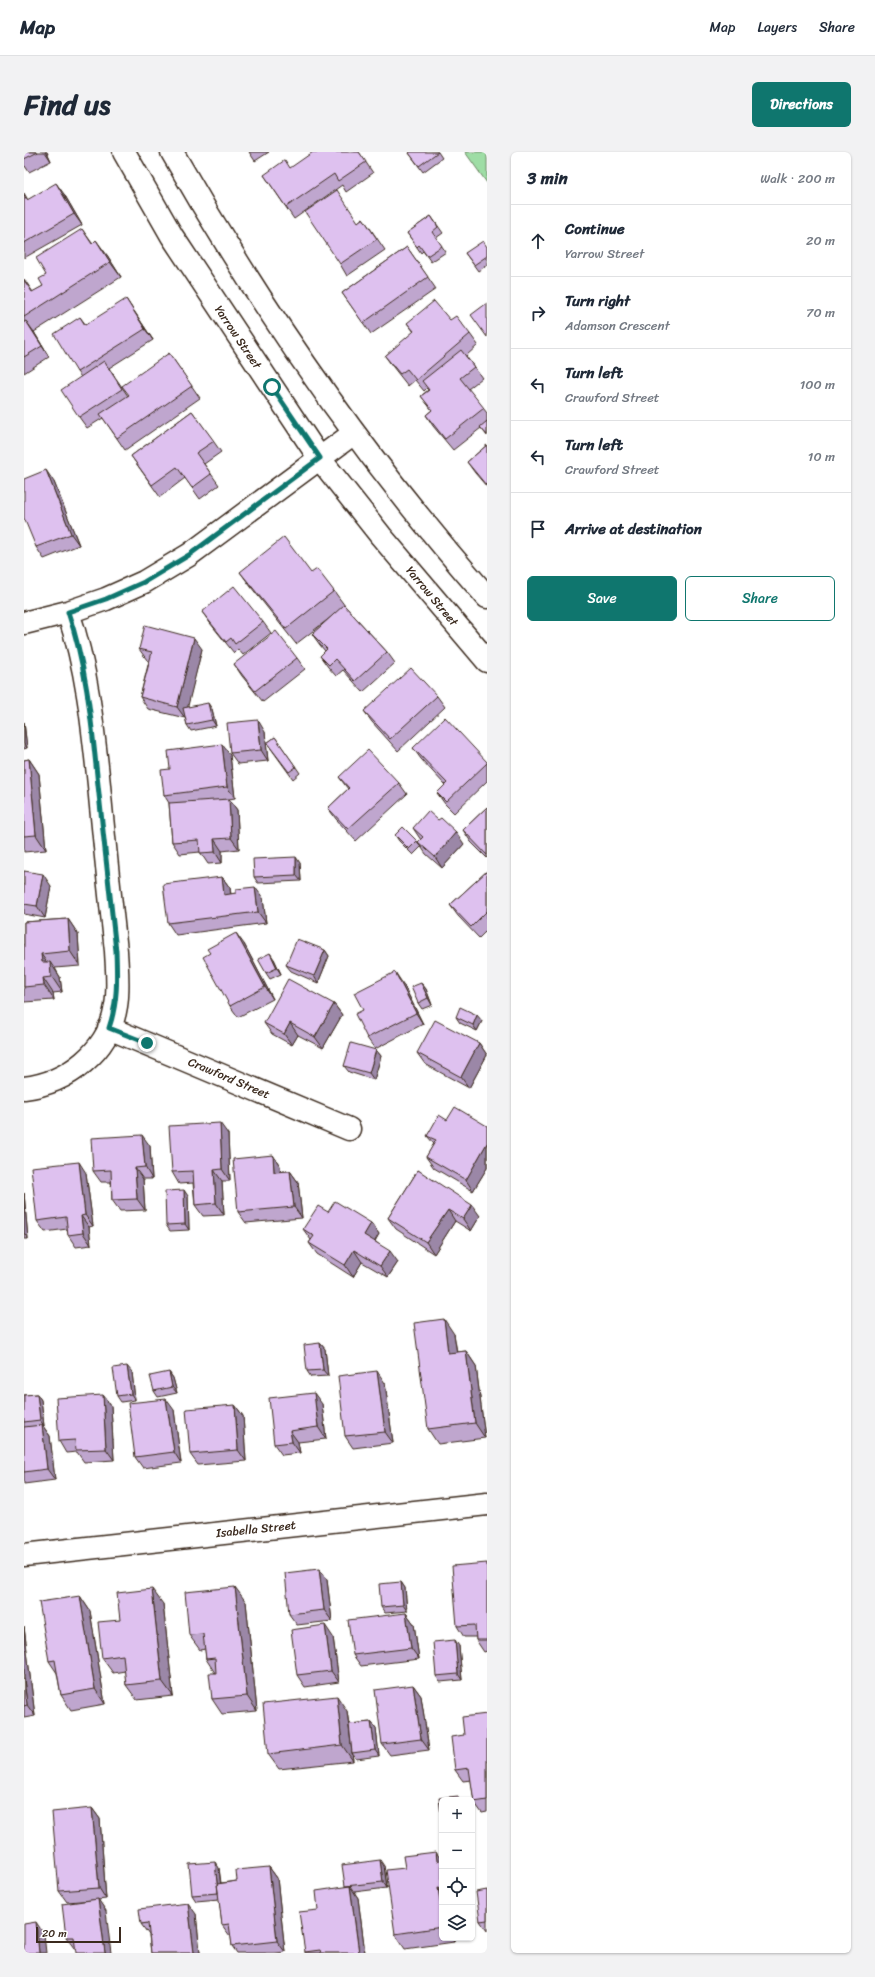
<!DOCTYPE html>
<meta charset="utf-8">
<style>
body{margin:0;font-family:Sriracha,sans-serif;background:#f2f2f3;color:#1f2937}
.controls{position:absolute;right:12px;bottom:12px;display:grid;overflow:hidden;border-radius:6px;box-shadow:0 1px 3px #0004}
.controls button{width:36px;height:36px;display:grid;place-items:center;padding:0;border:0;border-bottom:1px solid #e0e1e3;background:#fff;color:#1f2937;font:20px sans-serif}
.scale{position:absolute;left:12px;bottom:10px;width:85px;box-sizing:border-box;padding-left:4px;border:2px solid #3b2a1e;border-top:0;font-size:11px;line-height:14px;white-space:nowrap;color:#3b2a1e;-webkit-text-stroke:3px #fff;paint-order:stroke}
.stop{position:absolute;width:12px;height:12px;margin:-9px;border:3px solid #0f766e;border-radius:50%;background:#fff}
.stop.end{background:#0f766e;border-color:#fff;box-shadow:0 1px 4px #0008}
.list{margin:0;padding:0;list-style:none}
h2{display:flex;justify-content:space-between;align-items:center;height:52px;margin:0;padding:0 16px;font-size:17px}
h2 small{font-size:13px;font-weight:400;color:#747a83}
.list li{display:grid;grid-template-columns:26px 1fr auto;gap:12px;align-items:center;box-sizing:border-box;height:72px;padding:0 16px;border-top:1px solid #e0e1e3}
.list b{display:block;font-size:15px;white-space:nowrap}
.list p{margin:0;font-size:13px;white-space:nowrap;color:#747a83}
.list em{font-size:13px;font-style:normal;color:#747a83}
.actions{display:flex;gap:8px;padding:12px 16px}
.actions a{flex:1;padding:9px 0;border:1px solid #0f766e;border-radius:6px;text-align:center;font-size:14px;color:#0f766e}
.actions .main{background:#0f766e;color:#fff}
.icon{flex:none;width:22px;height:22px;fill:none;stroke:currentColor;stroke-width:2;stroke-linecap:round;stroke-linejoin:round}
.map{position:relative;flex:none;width:463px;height:1801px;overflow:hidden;border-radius:6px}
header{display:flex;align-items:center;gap:24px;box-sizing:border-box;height:56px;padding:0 20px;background:#fff;border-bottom:1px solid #e0e1e3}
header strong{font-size:19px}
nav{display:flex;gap:22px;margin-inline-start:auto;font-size:14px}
.intro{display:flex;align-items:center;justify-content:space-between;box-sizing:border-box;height:96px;padding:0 24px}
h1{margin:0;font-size:28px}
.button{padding:10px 18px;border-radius:6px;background:#0f766e;color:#fff;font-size:14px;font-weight:700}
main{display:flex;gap:24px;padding:0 24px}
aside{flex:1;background:#fff;border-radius:6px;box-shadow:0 1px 3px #0004}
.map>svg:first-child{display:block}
.green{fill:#9edda5;stroke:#6c8462}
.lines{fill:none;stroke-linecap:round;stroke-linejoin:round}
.minor-casing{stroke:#3b2a1e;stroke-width:25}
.minor{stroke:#fff;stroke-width:22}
.wall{fill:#bfa6ce;stroke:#3b2a1e}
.shaded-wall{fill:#9b87a7;stroke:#3b2a1e}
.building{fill:#dec1ef;stroke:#3b2a1e}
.route{stroke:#0f766e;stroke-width:5}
.labels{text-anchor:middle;stroke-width:3.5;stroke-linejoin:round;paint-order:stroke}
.street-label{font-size:12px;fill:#3b2a1e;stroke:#fff}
</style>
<header>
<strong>Map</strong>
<nav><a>Map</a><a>Layers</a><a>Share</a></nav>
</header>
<div class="intro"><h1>Find us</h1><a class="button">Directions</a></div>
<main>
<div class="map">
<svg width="463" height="1801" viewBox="0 0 463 1801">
<rect width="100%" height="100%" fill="#fff"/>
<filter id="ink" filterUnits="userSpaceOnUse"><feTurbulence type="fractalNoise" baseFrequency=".025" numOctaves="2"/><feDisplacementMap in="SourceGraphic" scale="8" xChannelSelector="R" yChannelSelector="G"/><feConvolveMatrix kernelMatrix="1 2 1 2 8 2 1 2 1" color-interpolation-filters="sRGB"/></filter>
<g filter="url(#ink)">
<path class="green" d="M441,0H463V31Z"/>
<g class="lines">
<g class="minor-casing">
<path id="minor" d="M100,0L148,84L296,307L357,384L463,509
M148,0C237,157 344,310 463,445
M0,471L44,460L82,447L120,430L165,403L330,281
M85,876L325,977
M0,936C43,931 85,900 92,854C95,836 93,818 92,799C86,744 80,688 75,633C69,575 63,515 44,460
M0,1403L463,1352"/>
</g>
<use href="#minor" class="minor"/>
</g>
<path class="wall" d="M0,0H23L27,9L5,20L1,14L0,15Z
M225,0H245L231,9Z
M335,0L349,21L322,40L318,33L270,67L240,23Z
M414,0L418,6L399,20L385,1Z
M0,41L4,48L40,42L58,73L0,106Z
M407,64L419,81L412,86L422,100L407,110L399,99L397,101L383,81Z
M339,66L361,98L323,124L316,112L334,70Z
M58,77L68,91L83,103L97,125L10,180L25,205L0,221V127L9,140L19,134L22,123Z
M383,95L412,137L347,182L318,141Z
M463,95V113L454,119L441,101Z
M110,159L129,188L85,216L104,244L145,201L176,246L101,298L79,266L63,276L55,265L57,225L53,220L56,165L62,173Z
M426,168L446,182L454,193L442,204L458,226L444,237L463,261V284L457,276L429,298L409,274L402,263L408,258L397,244L404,238L403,236L400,239L391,228L384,234L369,215L361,204L390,180L383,171Z
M168,259L197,300L180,312L195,333L176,347L161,326L136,345L107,304Z
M463,293V335L451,321L443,310Z
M30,330L55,393L20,407L12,395Z
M216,420L287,421L310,439L321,454L363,500L371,511L339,540L319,518L312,524L304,515L296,504L301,499L296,493L288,482L311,462L272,492L227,435Z
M178,460L239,470L247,481L219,503L214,497L210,501L186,471Z
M115,497H178L163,555L188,557L192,574L167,579L163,573L161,565V566L124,557L116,545L125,509L123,508Z
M273,506L281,517L239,550L218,524L210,512Z
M413,544L421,555L374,599L348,570L340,559Z
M0,570L3,596L0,597Z
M241,580L244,609L214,612L206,601Z
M251,585L276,621L269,627L243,591Z
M389,596L463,610V629L430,661L421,652L413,641L421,633L397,607Z
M206,603L211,646L205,647L213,658L215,697L198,699V711L184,712L176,700L156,702L148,690L145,651L140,643L146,617Z
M5,607L15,622L22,698L0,700V608Z
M315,625L375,631L383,642L332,689L312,667L304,656L324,637Z
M463,655V706L447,690L439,678Z
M389,676L440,692L418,716L402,702L394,690L397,688Z
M371,683L393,689L397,695L389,703L375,689Z
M276,711L277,729L234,731L230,725Z
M0,719L27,734L21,766L0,762Z
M463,719V778L455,786L434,764L426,753Z
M198,725L206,736L207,742L212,741L239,746L242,771L152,783L144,771Z
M44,767L54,782L56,814L31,816L36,825L38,840L29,841L30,848L0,850V770Z
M220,792L249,847L214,865L206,854Z
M301,798L305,804L294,831L267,819L262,813Z
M250,807L257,822L246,827L242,821Z
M397,831L402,837L408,853L398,857L394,851Z
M379,832L399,872L351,897L343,886L339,858Z
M310,852L318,863L299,896L274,883L268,893L248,882L240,871Z
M432,865L458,869L453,879L436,871Z
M455,891L463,903L445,936L401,912L393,901Z
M352,898L357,904L350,928L325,920L320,914Z
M423,968L463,974V1016L449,1039L410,1016L402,1005L410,992L403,984Z
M204,982L206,1029H198L200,1063L179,1064L171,1053L169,1031L155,1032L148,1020Z
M126,994L128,1027H119L121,1058L96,1059L88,1048L87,1030H77L69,1019Z
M249,1003L256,1014L257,1019H266L274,1030L278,1066L222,1071L214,1060Z
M394,1018L456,1064L447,1079L431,1069L410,1102L372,1077L364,1066Z
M62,1021L69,1074L65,1075L67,1093L52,1095L44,1083L43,1077L21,1080L13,1069Z
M0,1041L4,1087H0Z
M164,1044L165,1078L146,1079L142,1073Z
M304,1060L347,1071L355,1082L351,1089L374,1110L364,1125L338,1110L329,1125L293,1102L285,1091L287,1088L279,1077Z
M430,1182L433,1200L442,1199L452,1214L461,1286L414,1292L404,1277Z
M296,1191L301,1197L304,1224L287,1225L283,1219Z
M108,1220L111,1248L97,1250L93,1244Z
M145,1220L149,1226L153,1241L134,1245L130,1239Z
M361,1231L369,1291L329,1296L321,1284Z
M13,1242L17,1248L20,1274H19L26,1284L31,1328L0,1332V1243Z
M79,1243L87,1254L90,1308L60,1310L53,1300L42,1301L35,1289Z
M298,1252L302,1287L274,1290L276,1301L258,1303L250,1292Z
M211,1253L219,1264L222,1309L174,1313L166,1302Z
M150,1258L157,1311L119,1316L111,1305Z
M463,1411V1499L460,1500L452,1488V1485H440L433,1474Z
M303,1428L308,1469L273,1473L265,1462Z
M377,1430L381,1436L383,1459L361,1461L357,1455Z
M56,1444L66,1459L81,1552L47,1558L37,1543L33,1521L25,1509Z
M222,1450L233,1559L198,1562L188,1547L191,1521L182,1507L181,1497L176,1498L165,1483Z
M139,1452L149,1544L113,1548L102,1533L101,1519L89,1521L78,1506L96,1468Z
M382,1461L390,1472L395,1507L337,1514L329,1503Z
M0,1475L11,1564L0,1566Z
M309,1485L315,1530L281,1535L273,1523Z
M435,1494L438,1528L416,1530L412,1524Z
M389,1533L397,1544L405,1598L366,1603L358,1592Z
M323,1559L325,1572L347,1570L352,1576L355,1604L332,1607L328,1601L329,1609L255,1617L244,1602Z
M463,1562V1660L458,1661L450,1650L447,1628L439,1629L431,1618L440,1583Z
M68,1656L76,1667L82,1747L74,1748L82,1759L51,1796H50L42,1785L69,1748L43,1750L35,1739Z
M418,1707V1786H430V1790L381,1797L371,1782L381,1716Z
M360,1714L363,1736L330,1740L334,1746L341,1801H281V1800L294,1758L321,1735V1734Z
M245,1715L253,1726L261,1800L251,1801H213L208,1794L207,1784H206L198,1773L195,1747L172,1749L168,1743L195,1716L197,1731L213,1729Z
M463,1738V1779L456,1769Z
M172,1762L176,1801H127L125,1783L117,1772Z"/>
<path class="shaded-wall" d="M21,0H23L27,9Z
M32,31L40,42L58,73L50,62Z
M72,88L83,103L97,125L86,110Z
M102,147L110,159L129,188L121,177Z
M2,169L10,180L25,205L18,194Z
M22,318L30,330L55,393L47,382Z
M170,486L178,497L161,566L153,555Z
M184,551L188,557L192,574L188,568Z
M234,568L241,580L244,609L237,598Z
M0,570L3,596L0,592Z
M198,592L206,603L211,646L203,635Z
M5,607L15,622L22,698L12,683Z
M205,647L213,658L215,697L207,686Z
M432,680L440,692L418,716L411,705Z
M190,687L198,699V711L191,700Z
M272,705L276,711L277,729L272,723Z
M19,722L27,734L21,766L13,754Z
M198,725L206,736L208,754L200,743Z
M231,735L239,746L242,771L234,760Z
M44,767L54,782L56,814L46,799Z
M212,781L220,792L249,847L241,835Z
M301,798L305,804L294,831L290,824Z
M246,801L250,807L257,822L253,816Z
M17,802L26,815V810L36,825L38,840L18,810Z
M371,820L379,832L399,872L392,861Z
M19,826L29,841L30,848L20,833Z
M397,831L402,837L408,853L404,846Z
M310,852L318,863L299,896L291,885Z
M453,863L458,869L453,879L449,873Z
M266,871L274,883L268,893L260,882Z
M455,891L463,903L445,936L437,925Z
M352,898L357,904L350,928L345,921Z
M196,971L204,982L206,1029L198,1017Z
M118,983L126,994L128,1027L121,1015Z
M463,991V1016L449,1039L442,1028Z
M249,1003L256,1014L258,1031L250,1020Z
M55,1010L62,1021L69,1074L61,1063Z
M111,1016L119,1027L121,1058L113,1047Z
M190,1018L198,1029L200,1063L192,1051Z
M266,1019L274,1030L278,1066L270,1055Z
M160,1038L164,1044L165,1078L161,1072Z
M0,1041L4,1087L0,1081Z
M448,1053L456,1064L447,1079L439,1067Z
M424,1058L431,1069L410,1102L402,1090Z
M57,1064L65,1075L67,1093L59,1081Z
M347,1071L355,1082L348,1094L340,1083Z
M330,1098L338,1110L329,1125L321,1113Z
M366,1099L374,1110L364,1125L356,1114Z
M420,1167L430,1182L435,1216L424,1201Z
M296,1191L301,1197L304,1224L299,1218Z
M442,1199L452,1214L461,1286L451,1271Z
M103,1214L108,1220L111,1248L107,1242Z
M353,1219L361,1231L369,1291L361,1280Z
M145,1220L149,1226L153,1241L148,1235Z
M290,1241L298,1252L302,1287L294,1275Z
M13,1242L17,1248L20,1274L16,1268Z
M79,1243L87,1254L90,1308L82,1297Z
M142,1247L150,1258L157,1311L150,1300Z
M211,1253L219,1264L222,1309L214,1298Z
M18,1273L26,1284L31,1328L23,1317Z
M266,1279L274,1290L276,1301L268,1290Z
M295,1417L303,1428L308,1469L300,1458Z
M377,1430L381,1436L383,1459L379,1453Z
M211,1435L222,1450L233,1559L223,1544Z
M128,1437L139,1452L149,1544L138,1529Z
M56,1444L66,1459L81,1552L71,1537Z
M382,1461L390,1472L395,1507L387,1496Z
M301,1473L309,1485L315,1530L307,1519Z
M0,1475L11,1564L3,1553L0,1527Z
M431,1488L435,1494L438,1528L434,1522Z
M389,1533L397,1544L405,1598L397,1587Z
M313,1544L323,1559L329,1609L318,1593Z
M347,1570L352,1576L355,1604L351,1598Z
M68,1656L76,1667L82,1747L75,1736Z
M412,1700L418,1709H413Z
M356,1708L360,1714L363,1736L359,1730Z
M191,1710L195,1716L198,1747L194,1741Z
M245,1715L253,1726L261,1800L253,1789Z
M326,1734L334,1746L341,1801H335Z
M414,1735L418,1740V1762Z
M74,1747L82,1759L87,1801H81Z
M164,1751L172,1762L176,1801H170Z
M12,1770L20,1782L22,1801H15Z
M427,1786H430V1790Z"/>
<path class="building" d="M0,0H14L0,7Z
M289,0H335L342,10L314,29L310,22L262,55L240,23L261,8L266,16Z
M386,0H414L395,14L385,1Z
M32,31L50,62L0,91V43L3,48Z
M313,38L334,70L339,66L353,87L316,112L281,60Z
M407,64L414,75L408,80L418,94L403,104L395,93L393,95L383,81Z
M58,77L68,92L72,88L86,110L0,165V128L8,140L19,134L15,127L22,123L12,106Z
M459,89L463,95V104L450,113L441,101Z
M383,95L404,125L339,171L318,141Z
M102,147L121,177L53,220L30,182L56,165L61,173Z
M410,149L426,168L432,164L446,182L392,228L383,217L376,222L361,204L390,179L383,171Z
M463,151V185L447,163Z
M2,169L18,194L0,205V170Z
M437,198L450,215L436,226L460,256L421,287L402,263L408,258L397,244L405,238L398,229Z
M145,201L168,234L93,286L76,262L105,243L98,234Z
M80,209L98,237L55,265L37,238Z
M168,259L190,289L172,301L187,322L168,336L153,315L128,333L107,304Z
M463,269V283L456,275Z
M463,293V332L462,333L443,310Z
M22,318L47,382L12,395L0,366V327Z
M260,385L287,421L293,417L310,439L262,477L216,420Z
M210,434L239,470L211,492L207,486L202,490L178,460Z
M320,453L363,500L331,529L311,507L305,513L296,504L303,497L288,482Z
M121,473L170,486L153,555L116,545L128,500L115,497Z
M252,479L273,506L231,539L210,512Z
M387,516L413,544L366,587L340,559Z
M184,551L188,568L163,573L159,556Z
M421,565L463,610V611L422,650L413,641L423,631L389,596Z
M234,568L237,598L206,601L203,571Z
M251,585L272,615L265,620L243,591Z
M198,592L203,635L140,643L137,618L146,617L144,599Z
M344,598L375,631L324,677L304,656L325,636L315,625Z
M5,607L12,683L0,684V608Z
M205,647L207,686L190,687L191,700L176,701L175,688L148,690L145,651Z
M463,655V703L439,678Z
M404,659L414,668L417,666L432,680L411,705L394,690L399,685L389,676Z
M379,675L393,689L385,697L371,683Z
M272,705V723L230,725L229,707Z
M0,719L19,722L13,754L0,752Z
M463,719V759L447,775L426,753Z
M198,725L200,743L212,741V737L231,735L234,760L144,771L139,732Z
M44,767L46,799L17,802L18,810H26L27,825L19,826L20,833L0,835V770Z
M212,781L241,835L206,854L179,805L186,801L183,797Z
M273,787L301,798L290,824L262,813Z
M246,801L253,816L242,821L234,807Z
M371,820L392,861L343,886L331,862L339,858L330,841Z
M264,827L310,852L291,885L266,871L260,882L240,871Z
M397,831L404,846L394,851L387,835Z
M436,855L453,863L449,873L432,865Z
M411,868L455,891L437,925L393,901Z
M327,891L352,898L345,921L320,914Z
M431,955L463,974V991L442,1028L402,1005L412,988L403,984L415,963L423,968Z
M196,971L198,1017L190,1018L192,1051L171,1053L169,1019L148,1020L145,974Z
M118,983L121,1015L111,1016L113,1047L88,1048L87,1018L69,1019L67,986Z
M249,1003L250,1020L266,1019L270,1055L214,1060L209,1007Z
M55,1010L61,1063L57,1064L59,1081L44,1083L42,1065L13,1069L7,1015Z
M394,1018L448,1053L439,1067L424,1058L402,1090L364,1066Z
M160,1038L161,1072L142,1073L141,1039Z
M311,1049L347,1071L340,1083L366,1099L356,1114L330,1098L321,1113L285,1091L290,1084L279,1077L294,1054L304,1060Z
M420,1167L424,1201L442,1199L451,1271L404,1277L390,1171Z
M296,1191L299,1218L283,1219L280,1193Z
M103,1214L107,1242L93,1244L89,1216Z
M353,1219L361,1280L321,1284L314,1224Z
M145,1220L148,1235L130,1239L126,1224Z
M290,1241L294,1275L266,1279L268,1290L250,1292L245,1246Z
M13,1242L16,1268L0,1270V1243Z
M79,1243L82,1297L52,1298L51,1288L35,1289L32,1246Z
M142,1247L150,1300L111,1305L104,1251Z
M211,1253L214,1298L166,1302L162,1257Z
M18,1273L23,1317L0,1320V1275Z
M463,1411V1488H452L451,1473L433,1474L428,1414Z
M295,1417L300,1458L265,1462L261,1421Z
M377,1430L379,1453L357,1455L355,1432Z
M211,1435L223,1544L188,1547L185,1521H192L191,1506L182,1507L179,1482L165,1483L161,1440Z
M128,1437L138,1529L102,1533L99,1503L78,1506L74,1470L96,1468L93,1441Z
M56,1444L71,1537L37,1543L31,1508L25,1509L15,1450Z
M382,1461L387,1496L329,1503L324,1468Z
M301,1473L307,1519L273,1523L267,1478Z
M431,1488L434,1522L412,1524L409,1490Z
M0,1527L3,1553L0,1554Z
M389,1533L397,1587L358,1592L351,1538Z
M313,1544L318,1593L244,1602L239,1552Z
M463,1562V1648L450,1650L445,1616L431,1618L427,1585L440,1583L438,1565Z
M347,1570L351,1598L328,1601L325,1572Z
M434,1644V1648H418V1670L415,1646Z
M68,1656L75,1736L35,1739L28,1660Z
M412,1700L413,1709L418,1707V1736L414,1735L418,1762V1775L371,1782L362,1718L381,1716L379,1704Z
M356,1708L359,1730L321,1734L318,1713Z
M191,1710L194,1741L168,1743L165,1712Z
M245,1715L253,1789L208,1794L205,1772L198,1773L193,1732L213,1729L212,1718Z
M326,1734L335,1801H297L296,1798L281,1800L275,1760L294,1758L292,1739Z
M463,1738V1768L456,1769L452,1740Z
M74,1747L81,1801H52L50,1785H42L38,1752Z
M164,1751L170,1801H127L124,1771L117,1772L115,1757Z
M12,1770L15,1801H0V1772Z"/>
</g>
<g class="lines" filter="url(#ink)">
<path class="route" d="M123,891L85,876C94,849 93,827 92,799C86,744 80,688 74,633C68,575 63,515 44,460L82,447L120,430L165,403L296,306L248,235"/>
</g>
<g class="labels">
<g class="street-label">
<text transform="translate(214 185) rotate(56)" y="4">Yarrow Street</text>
<text transform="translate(408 444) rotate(50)" y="4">Yarrow Street</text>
<text transform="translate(205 926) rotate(23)" y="4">Crawford Street</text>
<text transform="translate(232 1377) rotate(-6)" y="4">Isabella Street</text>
</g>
</g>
</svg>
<div class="controls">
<button>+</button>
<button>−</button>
<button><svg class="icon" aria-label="locate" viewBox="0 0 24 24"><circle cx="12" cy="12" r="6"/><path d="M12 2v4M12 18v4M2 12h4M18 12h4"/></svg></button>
<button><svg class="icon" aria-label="layers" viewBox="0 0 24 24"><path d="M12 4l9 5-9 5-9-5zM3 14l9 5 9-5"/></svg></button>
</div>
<div class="scale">20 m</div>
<div class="stop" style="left:248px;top:235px"></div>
<div class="stop end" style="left:123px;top:891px"></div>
</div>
<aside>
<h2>3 min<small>Walk · 200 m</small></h2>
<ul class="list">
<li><svg class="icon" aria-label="ahead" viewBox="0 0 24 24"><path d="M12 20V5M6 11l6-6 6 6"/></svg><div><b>Continue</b><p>Yarrow Street</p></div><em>20 m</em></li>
<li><svg class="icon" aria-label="right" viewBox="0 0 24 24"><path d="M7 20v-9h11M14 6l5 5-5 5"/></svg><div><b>Turn right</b><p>Adamson Crescent</p></div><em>70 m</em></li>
<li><svg class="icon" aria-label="left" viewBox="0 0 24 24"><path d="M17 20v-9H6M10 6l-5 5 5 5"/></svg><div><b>Turn left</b><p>Crawford Street</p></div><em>100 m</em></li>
<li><svg class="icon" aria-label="left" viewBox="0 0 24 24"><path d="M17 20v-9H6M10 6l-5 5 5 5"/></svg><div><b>Turn left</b><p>Crawford Street</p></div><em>10 m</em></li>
<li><svg class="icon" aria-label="arrive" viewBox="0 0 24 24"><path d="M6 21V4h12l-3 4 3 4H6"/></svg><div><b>Arrive at destination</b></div></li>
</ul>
<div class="actions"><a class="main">Save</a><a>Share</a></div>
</aside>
</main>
